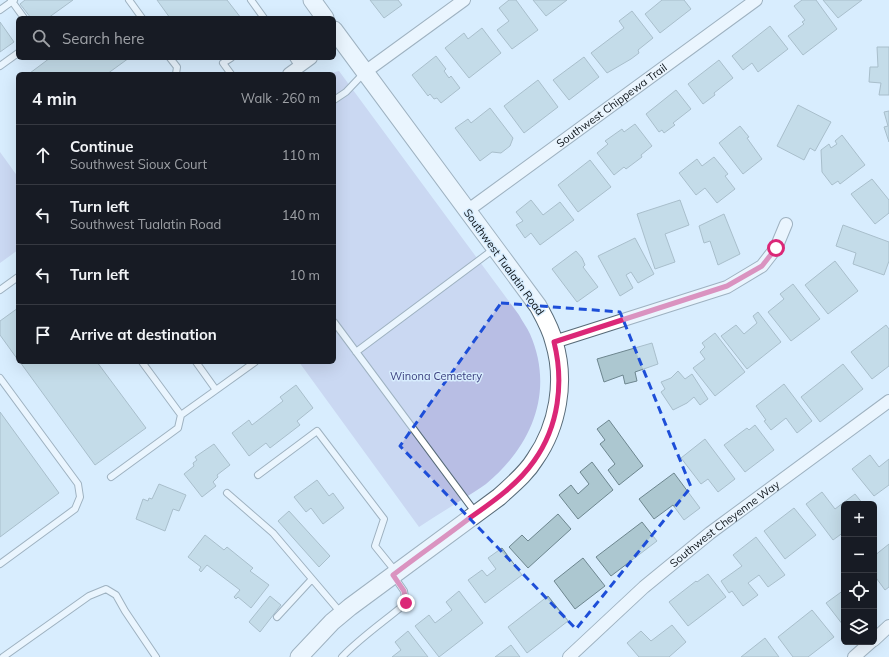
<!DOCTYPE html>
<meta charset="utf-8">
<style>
body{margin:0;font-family:Mulish,sans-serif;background:#242831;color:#f1f3f6}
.controls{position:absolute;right:12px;bottom:12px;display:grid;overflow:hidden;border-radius:6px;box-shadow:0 4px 16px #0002}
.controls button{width:36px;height:36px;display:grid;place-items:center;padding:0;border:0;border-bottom:1px solid #363941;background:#171b24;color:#f1f3f6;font:20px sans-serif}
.stop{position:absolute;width:12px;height:12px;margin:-9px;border:3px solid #db2777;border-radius:50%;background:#fff}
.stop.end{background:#db2777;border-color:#fff;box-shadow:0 1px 4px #0008}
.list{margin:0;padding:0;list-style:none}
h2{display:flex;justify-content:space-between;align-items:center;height:52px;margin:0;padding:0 16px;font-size:17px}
h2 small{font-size:13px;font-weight:400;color:#9ea1a6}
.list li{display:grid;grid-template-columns:26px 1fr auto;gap:12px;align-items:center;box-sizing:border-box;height:60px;padding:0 16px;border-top:1px solid #363941}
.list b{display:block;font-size:15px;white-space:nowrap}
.list p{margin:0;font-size:13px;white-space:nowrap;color:#9ea1a6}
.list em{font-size:13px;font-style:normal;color:#9ea1a6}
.icon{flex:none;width:22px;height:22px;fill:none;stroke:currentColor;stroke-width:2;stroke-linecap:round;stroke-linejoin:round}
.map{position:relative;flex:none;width:889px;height:657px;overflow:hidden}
.search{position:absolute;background:#171b24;box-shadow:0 4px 16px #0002;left:16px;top:16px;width:320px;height:44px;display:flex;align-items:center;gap:10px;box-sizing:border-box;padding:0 14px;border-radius:6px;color:#9ea1a6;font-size:15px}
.panel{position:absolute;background:#171b24;box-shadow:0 4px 16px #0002;left:16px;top:72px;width:320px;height:292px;border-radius:6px}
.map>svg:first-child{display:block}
.green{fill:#b8bee4}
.building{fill:#acc7d0;stroke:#6d868f}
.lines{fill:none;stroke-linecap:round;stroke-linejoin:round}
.service-casing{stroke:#576a77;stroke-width:8}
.minor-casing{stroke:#576a77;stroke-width:14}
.secondary-casing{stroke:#576a77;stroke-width:19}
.service{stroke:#fff;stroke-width:6}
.minor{stroke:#fff;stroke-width:12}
.secondary{stroke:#fff;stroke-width:17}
.route{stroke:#db2777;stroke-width:5}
.marked{fill:none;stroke:#1d4ed8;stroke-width:3;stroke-dasharray:8 5;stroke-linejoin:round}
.labels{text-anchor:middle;stroke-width:3;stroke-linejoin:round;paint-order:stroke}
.street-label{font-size:11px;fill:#0c1319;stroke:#d8edfe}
.park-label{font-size:11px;fill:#3c407f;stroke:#d8edfe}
</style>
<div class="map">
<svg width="889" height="657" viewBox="0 0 889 657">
<rect width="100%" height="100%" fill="#d8edfe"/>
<path class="green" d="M339,71L519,315C522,321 527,327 530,334C555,391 532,446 486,484C479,489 471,494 463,499C449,508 434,517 419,527L299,362H334V74H327Z
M0,152L18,177V250L0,263Z"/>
<path class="building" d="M25,0H73L48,18H31L20,4Z
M157,0H227L241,18H170Z
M370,0H398L402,5L384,18Z
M509,0H516L538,30L512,49L497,30L509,21L499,8Z
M533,0H567L546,16Z
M662,0H684L691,9L660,33L645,14Z
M802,0H816L837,29L803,55L788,36L804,24L802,22L805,20L794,6Z
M823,0H862L838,18Z
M632,11L653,38L638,50L639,53L631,59L607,73L591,53L624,28L619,21Z
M0,22L14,42L0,52Z
M770,26L788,49L758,72L752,63L743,70L732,56Z
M482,28L501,53L469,78L445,48L464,33L468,39Z
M877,47H889V95H879L881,83L869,82L870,67H878Z
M436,56L446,69L444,71L449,78L451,76L460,88L441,103L437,98L434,99L430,94L428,96L412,75Z
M584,57L599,77L569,100L553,80Z
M50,58H129L107,74H31L30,73Z
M719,60L733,78L714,93L715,95L703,104L688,84Z
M538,80L558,107L524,133L504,106Z
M676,90L691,109L673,123L675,125L664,133L662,130L659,132L646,114Z
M798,105L831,122L815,151L810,148L804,160L777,146Z
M490,108L513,138L510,146L501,153L492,152L480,161L455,128L468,119L471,123Z
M889,111V142L884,127L888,126L884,112Z
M635,124L652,146L641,155L642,157L626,169L624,167L614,175L597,153L608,144L605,141L622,129L624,132Z
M740,126L749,137L747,138L762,159L743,174L719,143Z
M842,135L865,165L840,184L838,181L832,185L822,172L821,150L829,144L831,148L837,144L835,141Z
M714,157L728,174L725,176L735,189L717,203L705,188L696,195L679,173L697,159L702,166Z
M590,160L611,187L578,212L558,185Z
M872,179L889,200V213L875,224L851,194Z
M531,200L543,215L560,202L574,220L540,245L531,233L525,238L516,225L523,221L516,212Z
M680,200L689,225L665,234L675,262L655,269L637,214Z
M724,214L740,254L718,265L710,241L704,243L699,226Z
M843,225L889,242V261L884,275L853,264L856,253L836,246Z
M635,238L654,274L638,283L631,272L626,275L633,288L620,296L598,256Z
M576,251L582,258L585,265L583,267L598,287L577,302L552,269Z
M835,261L858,291L828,314L805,285Z
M793,284L820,319L791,341L768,312L784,299L780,294Z
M18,308V360L0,335V321Z
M758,312L781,342L747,369L721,336L736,325L744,334L757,323L753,316Z
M886,325L889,329V366L872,379L851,352Z
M715,333L745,372L715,396L693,368L705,359L700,352L705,347L702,343Z
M652,343L658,364L635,372L637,381L625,384L623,375L604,382L597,359Z
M20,362H97L146,428L95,465Z
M843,364L863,389L820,422L801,397Z
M678,371L685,379L692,374L708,399L700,405L694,397L687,403L673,410L661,392L665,389L661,382L671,378Z
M784,384L812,421L797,433L786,418L771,430L764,421L766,420L756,406Z
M296,385L313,408L297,421L300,425L270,448L266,443L249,456L232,433L249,420L252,425L283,401L280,397Z
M0,412L59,493L0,537Z
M609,420L643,466L619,485L608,470L615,464L600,444L605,440L597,429Z
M755,425L774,450L745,472L724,445L747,428L749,430Z
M705,439L735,479L718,492L708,479L701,484L681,458Z
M214,444L230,465L217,475L218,477L213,482L216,486L202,497L184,474L194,466L193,463L197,460L195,457Z
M870,455L879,467L889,459V485L874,496L852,469Z
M592,462L613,490L578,519L559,495L571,485L578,494L589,484L580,472Z
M674,473L700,508L684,520L673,505L654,519L639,499Z
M317,480L329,496L333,493L344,508L323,524L311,508L306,512L294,497Z
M159,484L186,495L179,511L173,509L165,531L136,519L143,499L148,501L149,498L152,499Z
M822,492L835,509L855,494L863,504H844V532L833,540L806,504Z
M794,508L816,535L785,559L764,531Z
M289,511L330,556L319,567L278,521Z
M558,514L571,529L528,568L509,547L522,535L528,541Z
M642,522L657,541L611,576L596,557Z
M205,535L224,550L227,547L253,568L250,571L269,585L251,608L238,597L236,599L234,597L240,590L207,565L201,572L199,570L201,567L188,557Z
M756,537L785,575L768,587L759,575L748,583L758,595L743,606L732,591L729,593L721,581L742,566L733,555Z
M889,544V587L885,590L874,575V556Z
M502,548L522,575L485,603L468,580L482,570L487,576L496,569L488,558Z
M583,558L605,586L575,609L554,581Z
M708,574L726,597L688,626L669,602L696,581L697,582Z
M844,590V624L843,625L826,603Z
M459,591L483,623L439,657L415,626L429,615L435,623L452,610L446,602Z
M270,596L281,605L260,632L249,622Z
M548,596L568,621L527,653L508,627Z
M812,610L834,637L808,657H793L778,637Z
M672,625L686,642L669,657H639L627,643L641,631L651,641Z
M408,631L428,657H392L401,650L395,642Z
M765,638L779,657H741Z
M511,645L520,657H495Z"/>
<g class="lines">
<g class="service-casing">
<path id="service" d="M11,0L24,18
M129,0L142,18
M251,0L264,18
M0,10L14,0
M170,58L177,67L176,74
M231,58L223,63L231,74
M293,58L299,67
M0,66L18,53
M334,100L346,92L364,73
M0,290L18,277
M334,322L475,512
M356,352L494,249
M142,362L181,415
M0,378L78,484L80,497L75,509L0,564
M216,390L255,362
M258,475L317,431L384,519L375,546L396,572
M111,477L178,428L181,415L216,390L196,362
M227,493L273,533L341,613
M277,617L312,579
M3,657L89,596L106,589L116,595L125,611L156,657
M342,657C361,637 385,621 406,603L404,591L393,575"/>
</g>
<g class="minor-casing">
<g id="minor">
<path d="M365,72L464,0"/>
<path d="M289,74L311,58"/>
<path id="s1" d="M467,211L756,0"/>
<path d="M554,342L727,287L762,266L776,248L786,224"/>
<path d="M874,640L889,626"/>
<path id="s2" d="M569,657L644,587L710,533L889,401"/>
<path d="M854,657L871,642"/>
</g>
</g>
<g class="secondary-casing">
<path id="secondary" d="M312,0L325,18
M299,657L332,622L350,607L499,497C512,485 526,474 535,459C558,426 566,381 554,342C551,329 544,317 538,306L334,30"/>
</g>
<use href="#service" class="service"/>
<use href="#minor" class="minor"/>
<use href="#secondary" class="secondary"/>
</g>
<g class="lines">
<path class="route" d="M406,603L404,591L393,575C419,555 445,537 471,517C494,501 518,484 534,461C559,426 564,382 554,342L727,286L762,266L776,248"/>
</g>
<path d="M0 0H889V657H0ZM501,303L620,312L691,487L576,629L400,446Z" fill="#d8edfe" fill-opacity=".55" fill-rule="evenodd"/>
<path class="marked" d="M501,303L620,312L691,487L576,629L400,446Z"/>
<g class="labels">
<g class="street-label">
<text dy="4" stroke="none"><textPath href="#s1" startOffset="179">Southwest Chippewa Trail</textPath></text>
<text transform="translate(504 262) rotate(54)" y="4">Southwest Tualatin Road</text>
<text dy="4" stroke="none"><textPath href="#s2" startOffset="205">Southwest Cheyenne Way</textPath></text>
</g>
<g class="park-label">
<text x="436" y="380">Winona Cemetery</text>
</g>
</g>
</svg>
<div class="controls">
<button>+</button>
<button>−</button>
<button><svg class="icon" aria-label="locate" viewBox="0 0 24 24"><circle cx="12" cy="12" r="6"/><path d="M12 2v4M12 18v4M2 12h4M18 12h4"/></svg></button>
<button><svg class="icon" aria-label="layers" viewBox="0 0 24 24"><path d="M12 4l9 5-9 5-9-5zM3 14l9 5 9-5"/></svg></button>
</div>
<div class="stop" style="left:776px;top:248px"></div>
<div class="stop end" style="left:406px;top:603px"></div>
<div class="search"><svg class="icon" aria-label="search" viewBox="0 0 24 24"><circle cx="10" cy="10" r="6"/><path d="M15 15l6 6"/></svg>Search here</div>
<section class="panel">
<h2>4 min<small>Walk · 260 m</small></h2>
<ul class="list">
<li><svg class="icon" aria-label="ahead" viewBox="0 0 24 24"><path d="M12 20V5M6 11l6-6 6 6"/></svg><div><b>Continue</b><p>Southwest Sioux Court</p></div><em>110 m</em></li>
<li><svg class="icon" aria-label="left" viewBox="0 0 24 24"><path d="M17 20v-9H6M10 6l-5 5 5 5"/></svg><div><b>Turn left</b><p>Southwest Tualatin Road</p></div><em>140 m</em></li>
<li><svg class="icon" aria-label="left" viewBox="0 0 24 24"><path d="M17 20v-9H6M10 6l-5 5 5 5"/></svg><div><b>Turn left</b></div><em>10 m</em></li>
<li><svg class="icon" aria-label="arrive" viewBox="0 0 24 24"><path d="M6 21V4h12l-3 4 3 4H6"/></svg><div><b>Arrive at destination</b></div></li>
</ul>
</section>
</div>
